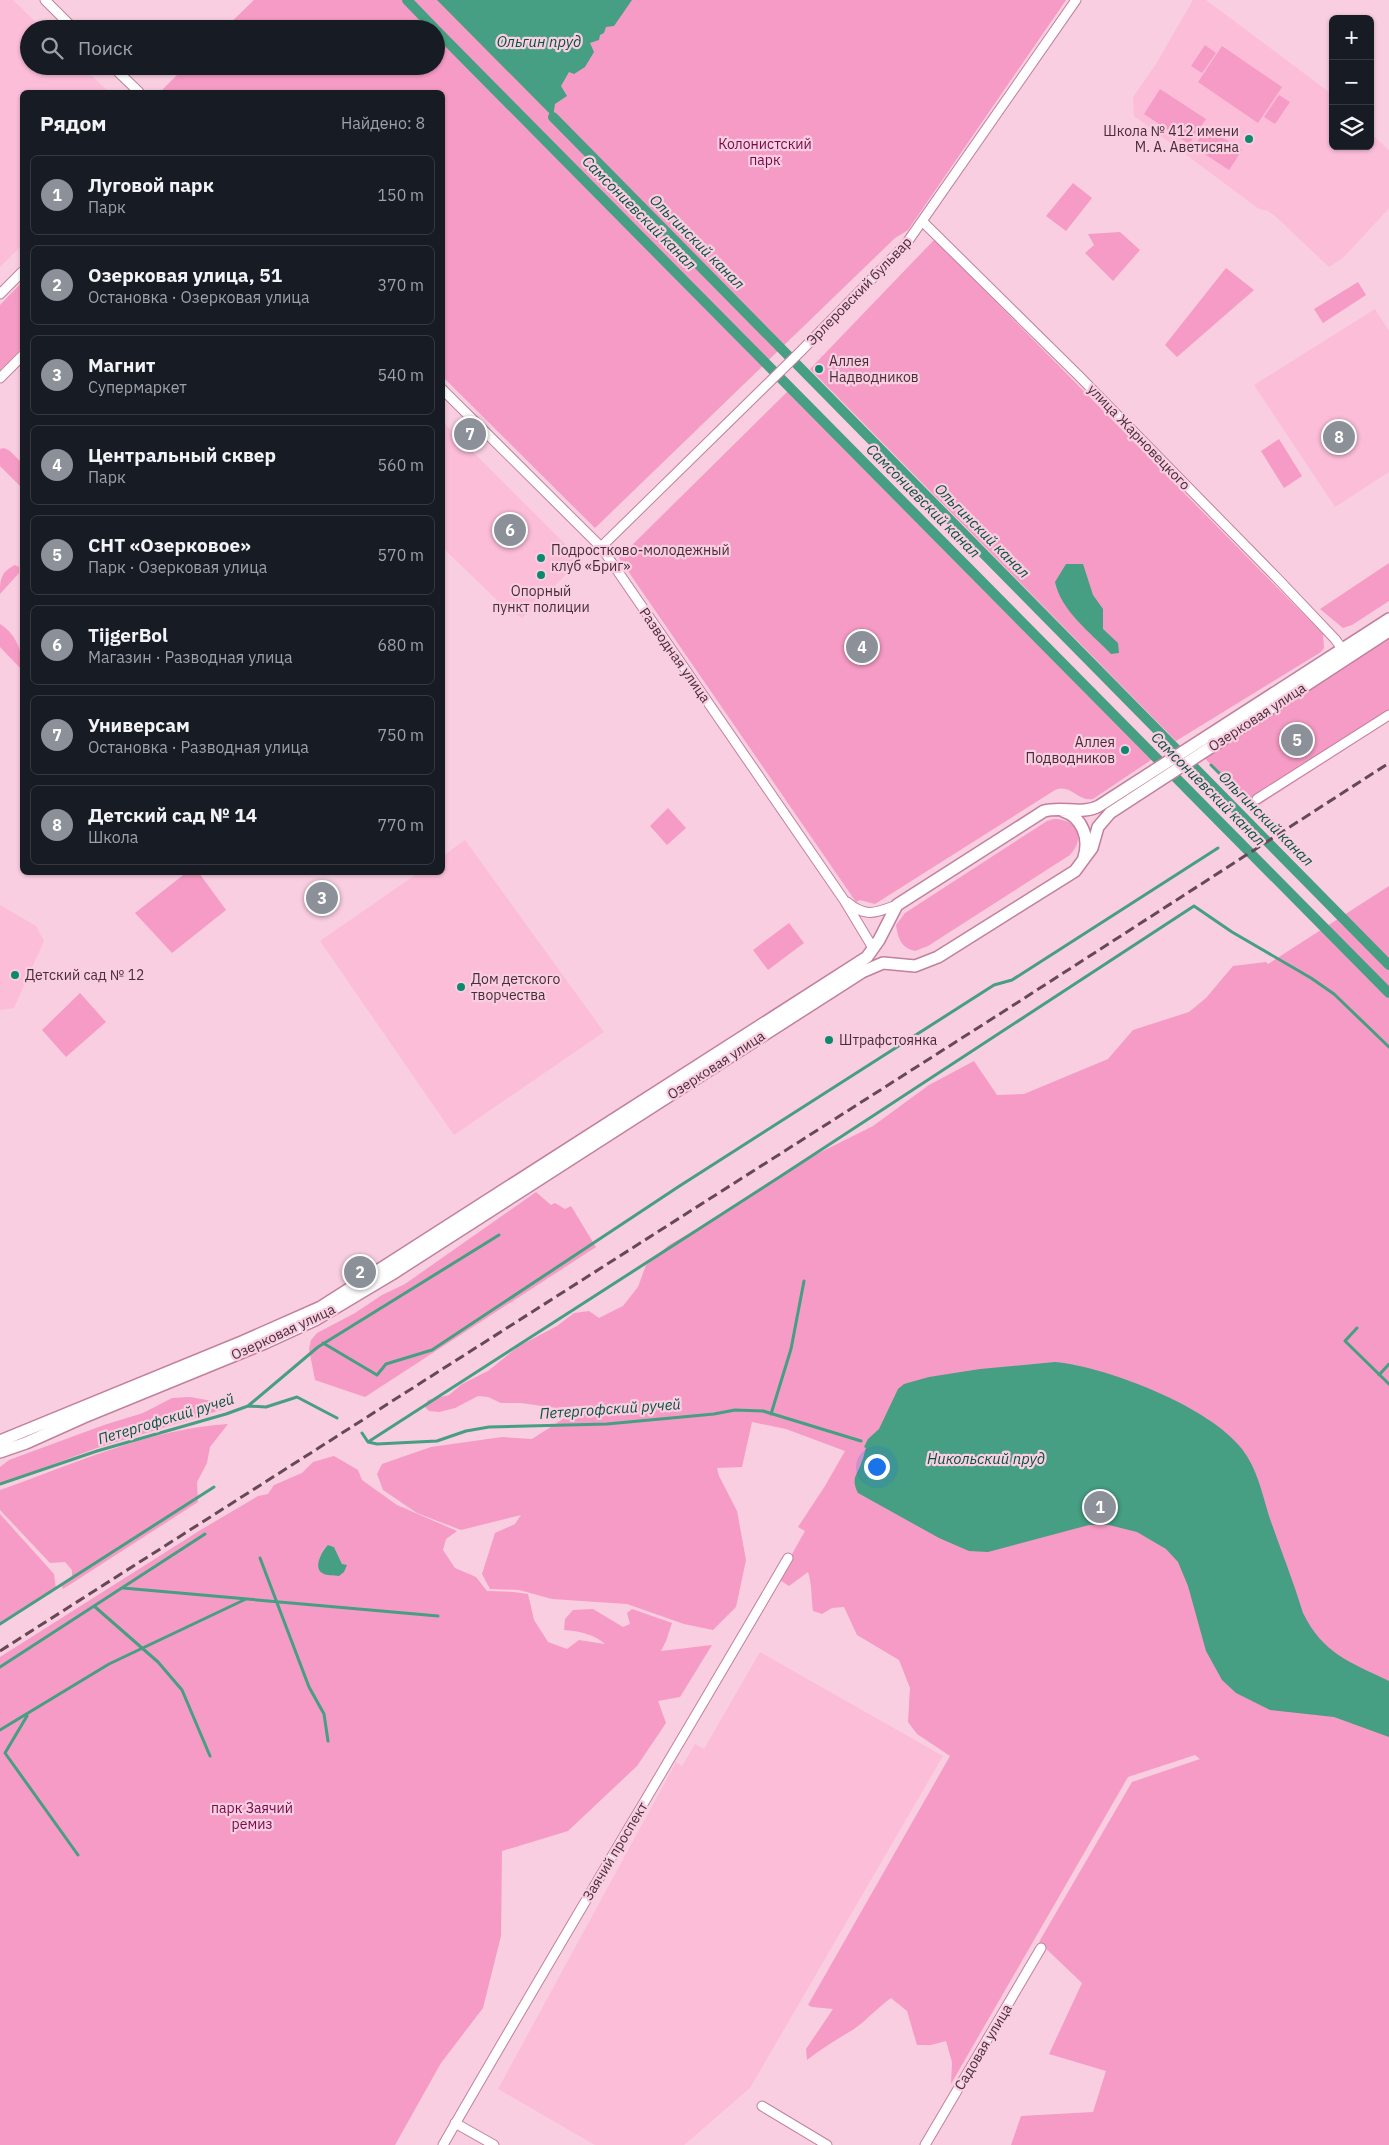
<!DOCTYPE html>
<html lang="ru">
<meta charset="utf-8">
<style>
body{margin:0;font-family:"IBM Plex Sans",sans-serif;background:#242831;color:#f1f3f6}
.controls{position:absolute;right:15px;top:15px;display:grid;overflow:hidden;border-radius:8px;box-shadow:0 1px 4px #0004}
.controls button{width:45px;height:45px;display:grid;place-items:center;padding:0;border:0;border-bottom:1px solid #363941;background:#171b24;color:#f1f3f6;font:25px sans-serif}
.you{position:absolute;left:876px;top:1466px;width:18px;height:18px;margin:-12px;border:4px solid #fff;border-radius:50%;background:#1a73e8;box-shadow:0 0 0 8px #1a73e833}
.badge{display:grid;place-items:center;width:32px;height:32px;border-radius:50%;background:#8c9099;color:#fff;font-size:16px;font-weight:700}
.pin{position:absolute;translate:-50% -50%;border:2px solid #fff;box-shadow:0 1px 5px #0006}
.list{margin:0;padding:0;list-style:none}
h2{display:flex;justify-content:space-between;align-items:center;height:65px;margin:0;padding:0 20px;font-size:21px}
h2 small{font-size:16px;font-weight:400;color:#9ea1a6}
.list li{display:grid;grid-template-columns:32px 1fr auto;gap:15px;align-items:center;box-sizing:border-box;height:80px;margin:0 10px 10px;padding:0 10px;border:1px solid #363941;border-radius:8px}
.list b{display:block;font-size:19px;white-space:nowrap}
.list p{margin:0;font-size:16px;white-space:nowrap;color:#9ea1a6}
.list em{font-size:16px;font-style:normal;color:#9ea1a6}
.icon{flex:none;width:28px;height:28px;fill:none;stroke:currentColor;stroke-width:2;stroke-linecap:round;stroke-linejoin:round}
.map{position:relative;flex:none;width:1389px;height:2145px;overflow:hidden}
.search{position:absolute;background:#171b24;box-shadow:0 1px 4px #0004;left:20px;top:20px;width:425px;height:55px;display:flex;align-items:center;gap:12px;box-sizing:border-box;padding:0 18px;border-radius:28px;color:#9ea1a6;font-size:19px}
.panel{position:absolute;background:#171b24;box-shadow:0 1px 4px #0004;left:20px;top:90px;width:425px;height:785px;border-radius:8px}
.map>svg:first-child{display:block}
.built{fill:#fcbdd9}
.green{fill:#f69bc5;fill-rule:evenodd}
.water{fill:#469e83}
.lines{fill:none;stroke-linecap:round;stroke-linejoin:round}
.stream{stroke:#469e83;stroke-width:3}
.canal{stroke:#469e83;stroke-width:10}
.minor-casing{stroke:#c2809e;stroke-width:11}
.tertiary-casing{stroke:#c2809e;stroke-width:14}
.minor{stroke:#fff;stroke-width:9}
.tertiary{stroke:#fff;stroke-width:11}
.rail{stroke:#674956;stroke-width:3;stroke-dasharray:10 5;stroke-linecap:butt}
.poi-dot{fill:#0c896c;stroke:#f9cee1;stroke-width:2}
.labels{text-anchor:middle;stroke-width:4.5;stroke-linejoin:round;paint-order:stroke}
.poi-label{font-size:14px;fill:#482d39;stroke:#f9cee1;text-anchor:start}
.park-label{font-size:14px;fill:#75084b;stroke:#f9cee1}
.street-label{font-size:14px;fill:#482d39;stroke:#f9cee1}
.water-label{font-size:15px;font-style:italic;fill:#065240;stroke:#f9cee1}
</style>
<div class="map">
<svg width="1389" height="2145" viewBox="0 0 1389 2145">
<rect width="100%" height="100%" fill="#f9cee1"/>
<path class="built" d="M0,0H13L43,29H29V66H82L109,92H22V245L0,267Z
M1193,0H1206L1333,95V146H1370V133L1389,150V208L1344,257L1329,267L1275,216L1268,211L1259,209L1134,116L1133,97L1156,64Z
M1375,309L1389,331V472L1335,507L1254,385Z
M443,422L581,560L522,618L499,602L443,548Z
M465,840L604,1032L454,1135L320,941L418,873L442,872L443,856Z
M0,905L36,926L44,941L14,1008L0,1010Z
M760,1652L943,1756L750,2088L684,2145H595L498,2089L676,1762L682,1766L695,1744L704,1749Z"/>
<path class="green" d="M254,0H1066L908,230L895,238L595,528L443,377L442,92H160L186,66H436V29H224Z
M1205,45L1216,53L1202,73L1191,66Z
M1222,46L1282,87L1258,123L1198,82Z
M1160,89L1206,119L1189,144L1144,114Z
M1279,95L1290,102L1275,124L1264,117Z
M1207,127L1242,150L1229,170L1194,147Z
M1073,183L1092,198L1066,231L1046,216Z
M1120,232L1140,250L1113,281L1085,253L1094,245L1088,234Z
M933,241H936L1323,634L1324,648L1321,652L1176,741L810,369Z
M1226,268L1254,290L1177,357L1165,345Z
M22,282V348L0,370V305Z
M1358,282L1366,295L1323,323L1314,309Z
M788,391L1154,758L1093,799C1078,802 1071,783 1055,790L875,904L860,900L856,902L619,558Z
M1279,439L1302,476L1284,488L1261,451Z
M4,448L10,451L22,463V488L0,466V449Z
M1389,563V601L1352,625L1343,628L1320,609Z
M15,565L19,567V573L0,594C0,579 1,572 15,565Z
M0,624C16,634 23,651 22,670L0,647Z
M1389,638V721L1250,811L1205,758Z
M668,808L686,828L667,845L650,826Z
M1054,819C1077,819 1086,838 1070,855L928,946L915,951C901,948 898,938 896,925L905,913L1047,821Z
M187,872L199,873L226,910L172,953L135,913Z
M1389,886V2145H1011L1021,2116L1093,2112L1106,2071L1049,2054L1082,1983L1039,1942L1132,1782L1200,1759L1195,1755L1128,1777L951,2084L952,2062L946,2041L931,2045H917L907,2011L891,1998C878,2007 867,2020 854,2029C838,2039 822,2048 807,2060L806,2049L833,2009L812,2007L808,2005L950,1756L917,1734L908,1722L910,1688L899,1660L857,1635L844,1607L832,1608L822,1614L813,1611C811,1597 812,1584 808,1572L789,1586L778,1579L805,1531L798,1527L825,1486L845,1451L786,1429L752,1422L742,1467L717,1468L719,1476L737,1511L746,1560L736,1607L713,1630L684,1624L627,1604L552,1599L519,1590L490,1589L482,1574L495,1533L515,1524L521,1515L461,1530L417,1513L383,1490L377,1474L382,1464L431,1447L502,1437L532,1439L583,1406L556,1408L521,1403H501L488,1397L478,1396L455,1408L439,1412L429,1411L425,1407L428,1400L449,1395L462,1384L488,1371L519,1346L557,1326L574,1313L589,1311L599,1318L623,1306L638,1287L646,1265L669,1245L704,1225L805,1160L873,1126L929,1085L974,1061L997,1095L1024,1094L1108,1059L1133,1030L1189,1012L1206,998L1233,966L1266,962L1268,964Z
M789,923L804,943L768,970L753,950Z
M80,993L106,1022L66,1057L42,1030Z
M536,1192L551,1205L555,1203L565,1209L571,1206L596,1247L365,1397L315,1380L309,1349L311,1340L317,1333L355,1313L382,1295L405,1284Z
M190,1397L223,1403L224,1409L97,1448L0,1484V1467L9,1460L104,1425L143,1413L172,1398Z
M228,1424L210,1447L207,1463L197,1482L198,1502L63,1589L61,1584L72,1576V1570L65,1562L50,1563L0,1510V1490C71,1465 152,1428 228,1424Z
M334,1456L358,1470L362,1480L397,1505L457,1531L446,1539L443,1550L455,1568L476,1577L487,1591L514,1592L528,1594L534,1620L548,1642L567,1649L579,1640L605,1644C594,1634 579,1631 564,1630L565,1619L573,1610L593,1609L623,1627L630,1624L627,1613L632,1609L672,1623L666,1641L661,1651L712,1645L680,1697L658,1701L666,1723L637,1766L568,1831L502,1851L501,1936L483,2008L441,2063L395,2145H0V1657L199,1531L258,1496L268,1494L274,1485L302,1473L313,1462ZM328,1545L334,1547L342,1564L323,1574C315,1566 320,1551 328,1545Z
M0,1514L54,1574L56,1589L0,1624Z"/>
<path class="water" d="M437,0H632L614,26L606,27L604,33L600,35L599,40L590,43L594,52L585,67L574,74L569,72L561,86L567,96L555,104L553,117Z
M1066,564H1083L1093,595L1103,609V629L1118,643L1119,653L1111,654C1091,633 1061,611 1055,582Z
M1055,1362C1108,1367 1210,1407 1242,1449C1257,1468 1262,1493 1269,1516C1280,1548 1293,1580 1303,1613C1323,1654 1350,1662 1389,1681V1737L1334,1717L1270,1710L1236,1693L1222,1680L1206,1651L1188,1586L1178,1562L1166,1549L1137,1532L1109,1525H1089L988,1552L969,1551L939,1538L858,1493C850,1477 858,1475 862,1461C864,1457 864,1453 866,1448L864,1447L868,1439L879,1429L898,1389L904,1384L929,1377L980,1369Z
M328,1545L334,1547L342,1564L347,1565L344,1572L339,1576C334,1575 326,1576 322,1573C313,1568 322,1550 328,1545Z"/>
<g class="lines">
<path class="stream" d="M1211,765L1269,823
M1357,1328L1345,1341L1389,1384
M323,1343L377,1375L386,1364L432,1350L678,1187L994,985L1012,980L1218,848
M1379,1375L1389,1364
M248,1406L318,1347L499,1235
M771,1414L791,1349L804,1281
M362,1433L368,1442L377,1444L437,1441L466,1431L489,1427L607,1424L714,1414L735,1410L763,1411L861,1441
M368,1442L781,1176L1194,906L1232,932L1311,978L1334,994L1389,1047
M0,1484L97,1451L226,1414L248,1406L266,1407L297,1397L337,1418
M260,1558L309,1687L324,1714L328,1741
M123,1588L438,1616
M94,1606L158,1662L182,1690L210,1756
M0,1624L214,1487
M0,1667L205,1534
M27,1716L5,1753L78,1855
M0,1730L109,1664L246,1599"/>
<path class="canal" d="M407,0L435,29
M436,30L1389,993
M553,117L1389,965"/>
<g class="minor-casing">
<path id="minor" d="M45,0L74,29
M112,66L139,92
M923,222L1079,376L1277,578L1335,639L1346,654
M0,294L22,272
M0,378L22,356
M442,389L601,547L844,900L873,948
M601,547L799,353L906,244L1076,0
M1257,799L1389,715
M847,902C866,918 875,913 897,905
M762,2106L827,2145
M455,2123L494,2145
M443,2145C556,1948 674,1754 788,1558
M925,2145L1041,1948"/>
</g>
<g class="tertiary-casing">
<path id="tertiary" d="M1063,811C1082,817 1090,838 1084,857
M0,1441L244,1341L321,1307L861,961L867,957L879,940L897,905L1044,811C1062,806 1083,815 1099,806L1389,619
M0,1452L26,1443L84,1417L265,1343L315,1320L392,1274L862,972L883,963L915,966L938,957L1075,871L1092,848L1098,827L1110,813L1389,631"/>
</g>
<use href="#minor" class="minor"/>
<use href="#tertiary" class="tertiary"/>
<path class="rail" d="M0,1651L1009,1008L1389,763"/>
</g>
<g class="poi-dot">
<circle cx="1249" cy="139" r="5"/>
<circle cx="819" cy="369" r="5"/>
<circle cx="541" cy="558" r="5"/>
<circle cx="541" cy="575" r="5"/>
<circle cx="1125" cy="750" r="5"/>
<circle cx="15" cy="975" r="5"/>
<circle cx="461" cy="987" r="5"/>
<circle cx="829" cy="1040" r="5"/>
</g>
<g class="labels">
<g class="poi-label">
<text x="1239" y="136" text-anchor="end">Школа № 412 имени<tspan x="1239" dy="16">М. А. Аветисяна</tspan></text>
<text x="829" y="366">Аллея<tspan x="829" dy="16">Надводников</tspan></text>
<text x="551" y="555">Подростково-молодежный<tspan x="551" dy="16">клуб «Бриг»</tspan></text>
<text x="541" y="596" text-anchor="middle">Опорный<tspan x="541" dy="16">пункт полиции</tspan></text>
<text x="1115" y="747" text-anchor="end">Аллея<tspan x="1115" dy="16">Подводников</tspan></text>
<text x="25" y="980">Детский сад № 12</text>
<text x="471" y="984">Дом детского<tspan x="471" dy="16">творчества</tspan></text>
<text x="839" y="1045">Штрафстоянка</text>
</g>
<g class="park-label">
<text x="765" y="149">Колонистский<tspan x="765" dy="16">парк</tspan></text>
<text x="252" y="1813">парк Заячий<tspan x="252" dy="16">ремиз</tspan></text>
</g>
<g class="street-label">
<text transform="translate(859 291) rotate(-46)" y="5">Эрлеровский бульвар</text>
<text transform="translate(1139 437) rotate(46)" y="5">улица Жарновецкого</text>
<text transform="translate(675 655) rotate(55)" y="5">Разводная улица</text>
<text transform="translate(1257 717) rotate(-33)" y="5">Озерковая улица</text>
<text transform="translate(716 1065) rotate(-33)" y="5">Озерковая улица</text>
<text transform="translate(283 1332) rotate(-25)" y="5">Озерковая улица</text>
<text transform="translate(615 1851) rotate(-59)" y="5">Заячий проспект</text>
<text transform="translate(983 2047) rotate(-59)" y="5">Садовая улица</text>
</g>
<g class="water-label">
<text x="539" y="47">Ольгин пруд</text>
<text transform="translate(639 213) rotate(45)" y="5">Самсониевский канал</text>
<text transform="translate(697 242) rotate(45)" y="5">Ольгинский канал</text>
<text transform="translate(923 501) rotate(45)" y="5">Самсониевский канал</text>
<text transform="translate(982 531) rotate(45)" y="5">Ольгинский канал</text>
<text transform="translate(1208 789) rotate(45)" y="5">Самсониевский канал</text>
<text transform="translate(1266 819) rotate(45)" y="5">Ольгинский канал</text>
<text transform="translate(610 1409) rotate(-4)" y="5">Петергофский ручей</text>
<text transform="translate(166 1419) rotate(-17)" y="5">Петергофский ручей</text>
<text x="986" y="1464">Никольский пруд</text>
</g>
</g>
</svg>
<div class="controls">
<button>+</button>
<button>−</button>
<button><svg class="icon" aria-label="layers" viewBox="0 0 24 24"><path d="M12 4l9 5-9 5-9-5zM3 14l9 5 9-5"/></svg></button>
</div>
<div class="you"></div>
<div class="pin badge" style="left:1100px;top:1507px">1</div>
<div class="pin badge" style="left:360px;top:1272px">2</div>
<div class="pin badge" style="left:322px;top:898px">3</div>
<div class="pin badge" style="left:862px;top:647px">4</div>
<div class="pin badge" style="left:1297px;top:740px">5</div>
<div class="pin badge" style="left:510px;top:530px">6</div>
<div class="pin badge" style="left:470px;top:434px">7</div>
<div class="pin badge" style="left:1339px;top:437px">8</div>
<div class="search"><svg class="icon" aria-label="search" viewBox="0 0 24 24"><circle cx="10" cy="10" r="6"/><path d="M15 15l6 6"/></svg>Поиск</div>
<section class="panel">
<h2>Рядом<small>Найдено: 8</small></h2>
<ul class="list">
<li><span class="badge">1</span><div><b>Луговой парк</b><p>Парк</p></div><em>150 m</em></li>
<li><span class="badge">2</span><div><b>Озерковая улица, 51</b><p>Остановка · Озерковая улица</p></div><em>370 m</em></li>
<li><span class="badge">3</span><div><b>Магнит</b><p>Супермаркет</p></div><em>540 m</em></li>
<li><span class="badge">4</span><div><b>Центральный сквер</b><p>Парк</p></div><em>560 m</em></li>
<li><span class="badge">5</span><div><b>СНТ «Озерковое»</b><p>Парк · Озерковая улица</p></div><em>570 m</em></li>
<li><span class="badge">6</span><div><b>TijgerBol</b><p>Магазин · Разводная улица</p></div><em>680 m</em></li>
<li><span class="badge">7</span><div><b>Универсам</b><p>Остановка · Разводная улица</p></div><em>750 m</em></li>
<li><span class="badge">8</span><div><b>Детский сад № 14</b><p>Школа</p></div><em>770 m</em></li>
</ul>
</section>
</div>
